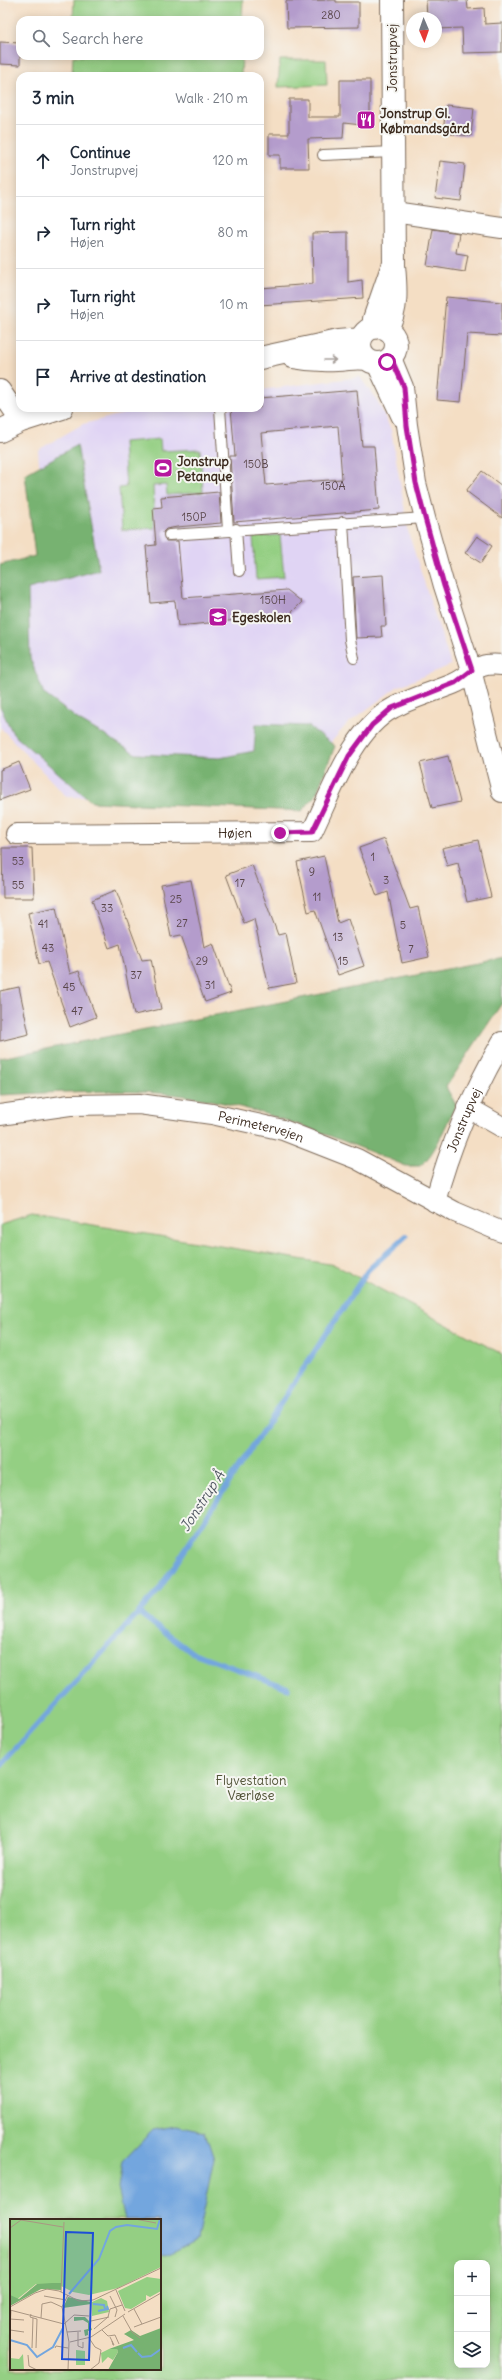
<!DOCTYPE html>
<meta charset="utf-8">
<style>
body{margin:0;font-family:Delius,sans-serif;background:#f2f2f3;color:#1f2937}
.controls{position:absolute;right:12px;bottom:12px;display:grid;overflow:hidden;border-radius:8px;box-shadow:0 2px 10px #0003}
.controls button{width:36px;height:36px;display:grid;place-items:center;padding:0;border:0;border-bottom:1px solid #e0e1e3;background:#fff;color:#1f2937;font:20px sans-serif}
.compass{position:absolute;left:406px;top:12px;width:36px;height:36px;border-radius:50%;background:#fff;box-shadow:0 2px 10px #0003;rotate:178deg}
.stop{position:absolute;width:12px;height:12px;margin:-9px;border:3px solid #b5179e;border-radius:50%;background:#fff}
.stop.end{background:#b5179e;border-color:#fff;box-shadow:0 1px 4px #0008}
.list{margin:0;padding:0;list-style:none}
h2{display:flex;justify-content:space-between;align-items:center;height:52px;margin:0;padding:0 16px;font-size:17px}
h2 small{font-size:13px;font-weight:400;color:#747a83}
.list li{display:grid;grid-template-columns:26px 1fr auto;gap:12px;align-items:center;box-sizing:border-box;height:72px;padding:0 16px;border-top:1px solid #e0e1e3}
.list b{display:block;font-size:15px;white-space:nowrap}
.list p{margin:0;font-size:13px;white-space:nowrap;color:#747a83}
.list em{font-size:13px;font-style:normal;color:#747a83}
.icon{flex:none;width:22px;height:22px;fill:none;stroke:currentColor;stroke-width:2;stroke-linecap:round;stroke-linejoin:round}
.map{position:relative;flex:none;width:502px;height:2380px;overflow:hidden}
.search{position:absolute;background:#fff;box-shadow:0 2px 10px #0003;left:16px;top:16px;width:248px;height:44px;display:flex;align-items:center;gap:10px;box-sizing:border-box;padding:0 14px;border-radius:12px;color:#747a83;font-size:15px}
.panel{position:absolute;background:#fff;box-shadow:0 2px 10px #0003;left:16px;top:72px;width:248px;height:340px;border-radius:12px}
.map>svg:first-child{display:block}
.built{fill:#e0d4f4}
.green{fill:#94cf83;stroke:#687c50;fill-rule:evenodd}
.forest{fill:#77b271;stroke:#596e48}
.water{fill:#73a6de;stroke:#57687e}
.lines{fill:none;stroke-linecap:round;stroke-linejoin:round}
.stream{stroke:#73a6de;stroke-width:5.5}
.building{fill:#b49ccc;fill-rule:evenodd}
.service-casing{stroke:#7c6958;stroke-width:12}
.minor-casing{stroke:#7c6958;stroke-width:22}
.tertiary-casing{stroke:#7c6958;stroke-width:24}
.service{stroke:#fff;stroke-width:10}
.minor{stroke:#fff;stroke-width:20}
.tertiary{stroke:#fff;stroke-width:22}
.oneway{stroke:#a79f9a}
.route{stroke:#b5179e;stroke-width:5}
.labels{text-anchor:middle;stroke-width:4;stroke-linejoin:round;paint-order:stroke}
.number-label{font-size:11px;fill:#59464a}
.street-label{font-size:13px;fill:#3b2a1e;stroke:#f6f6f2}
.poi-label{font-size:13px;font-weight:bold;fill:#3b2a1e;stroke:#f6f6f2;text-anchor:start}
.park-label{font-size:13px;fill:#515337;stroke:#f6f6f2}
.water-label{font-size:14px;font-style:italic;fill:#4f5561;stroke:#f6f6f2}
.inset-river{fill:none;stroke:#73a6de;stroke-width:2}
.inset-road{fill:none;stroke:#aa9682;stroke-width:1}
.view{fill:#1d4ed8;fill-opacity:0.15;stroke:#1d4ed8;stroke-width:2}
.inset-edge{fill:none;stroke:#3b2a1e;stroke-width:2}
</style>
<div class="map">
<svg width="502" height="2380" viewBox="0 0 502 2380">
<rect width="100%" height="100%" fill="#f6f6f2"/>
<filter id="ink" filterUnits="userSpaceOnUse"><feTurbulence type="fractalNoise" baseFrequency=".025" numOctaves="2"/><feDisplacementMap in="SourceGraphic" scale="8" xChannelSelector="R" yChannelSelector="G"/><feConvolveMatrix kernelMatrix="1 2 1 2 8 2 1 2 1" color-interpolation-filters="sRGB"/></filter>
<filter id="wash" filterUnits="userSpaceOnUse"><feTurbulence type="fractalNoise" baseFrequency=".012" numOctaves="4" result="noise"/><feDisplacementMap in="SourceGraphic" scale="16" xChannelSelector="R" yChannelSelector="G"/><feGaussianBlur stdDeviation="0.9" result="paint"/><feColorMatrix in="noise" values="0 0 0 0 0 0 0 0 0 0 0 0 0 0 0 0 0 1.4 0 .05"/><feComposite in="paint" operator="in"/></filter>
<g filter="url(#wash)">
<rect width="100%" height="100%" fill="#f4dec4"/>
<path class="built" d="M360,377L378,402L391,430L409,535L451,665L397,687L347,724L280,801L67,797L0,727V569L47,560L38,450L83,424L146,408H260V390Z"/>
<path class="green" d="M74,0H243L242,20H73Z
M73,56H242L241,76H72Z
M280,60H326L327,85L278,87Z
M160,439L161,451L200,449L203,492L167,495L166,485L153,486L155,528L122,530L119,488L126,487L123,442Z
M280,535L284,577L256,579L253,537Z
M32,1215L335,1265L502,1354V2380H0V1225ZM11,2220H160V2369H11ZM457,2263H487V2365H457Z"/>
<path class="forest" d="M77,445L99,570L28,589L30,658L44,694L79,720L136,754L220,758L254,751L256,724L308,726L335,746L316,795L302,811L92,802L13,734L0,706V565L35,556L25,474Z
M502,958V1003L446,1087L456,1105C445,1125 437,1153 420,1166H406C339,1139 271,1111 199,1098C133,1087 67,1092 0,1095V1058Z"/>
<path class="water" d="M175,2126L205,2132L214,2159L197,2240L166,2256L160,2255V2220H125L118,2188L122,2162L153,2130Z"/>
<g class="lines">
<path class="stream" d="M139,1613L191,1652L288,1688
M0,1766L158,1591L368,1270L406,1236"/>
</g>
<g id="blocks">
<path class="building" d="M336,0V2H359V27L287,28L286,1Z
M426,0H467L468,9L484,8L485,24L502,23V52L463,53L462,28L436,29V18H427Z
M0,42L20,43V65L0,64Z
M340,80H370V126L344,123L343,138L308,139L309,168H280V155H269V134H289V99H308V117H340Z
M446,105L474,108L471,136L443,133Z
M440,161L465,164L461,201L435,198Z
M433,229L459,233L456,253L468,255L465,272L427,266Z
M348,232V282L362,280L363,298L260,305V288L313,284L312,233Z
M446,297L502,302V336L467,334L461,402L437,400Z
M357,390L362,446H374L379,510L234,522L230,456H235L231,408H260V398ZM338,426L342,479L266,485L261,433Z
M482,471L502,486V518L466,491Z
M219,492L221,523L177,527L166,529L163,532L166,541H178L183,598L287,590L302,602L289,615L178,626L175,601L151,603L146,546L156,545L153,508L162,507L161,497Z
M477,536L492,546L481,563L465,553Z
M383,575L386,626H381L382,637L356,638L353,577Z
M448,756L460,802L432,808L420,763Z
M19,762L30,789L0,800V770Z
M384,839L410,909L418,907L429,957L402,963L388,892L377,896L359,848Z
M478,840L491,897L467,902L458,863L447,866L442,848Z
M2,848H32L34,898H3Z
M324,856L338,923L348,919L364,966L338,975L315,910L308,912L297,862Z
M252,865L278,935L286,933L296,983L269,988L254,919L244,923L226,875Z
M191,880L204,947L213,943L231,993L205,1002L181,935L171,937L161,885Z
M116,890L142,960L151,959L161,1009L134,1015L120,944L109,948L92,900Z
M56,907L70,974L79,971L96,1017L70,1027L47,962L39,964L28,913Z
M19,987L29,1034L0,1041V991Z"/>
</g>
</g>
<g filter="url(#ink)">
<use href="#blocks" fill-opacity="0" stroke="#7c6958" stroke-width="1"/>
<g class="lines">
<g class="service-casing">
<path id="service" d="M323,155L393,152
M220,408L228,530
M343,522L350,640L354,658
M236,529L239,571
M169,535L425,518"/>
</g>
<g class="minor-casing">
<g id="minor">
<path d="M394,212L502,228"/>
<path d="M391,358L403,387L407,425L416,483L425,518L444,586L471,670L502,792"/>
<path d="M377,364L402,417"/>
<path d="M0,390L21,421"/>
<path id="s1" d="M16,834L312,832C331,793 353,729 393,708C411,698 433,692 453,684C475,675 472,662 502,665"/>
<path d="M467,1107L502,1127"/>
<path id="s2" d="M0,1115L70,1105L139,1104L212,1114L283,1130L357,1159L455,1212L502,1232"/>
<path id="s3" d="M435,1202C450,1145 473,1092 502,1042"/>
</g>
</g>
<g class="tertiary-casing">
<path id="tertiary" d="M360 345a18 18 0 1 1 36 0a18 18 0 1 1-36 0Z
M374,328V319L391,270
M387,329C398,308 396,289 394,265L392,0
M293,357C308,360 322,361 337,360C347,360 355,357 366,359
M260,358L338,341L361,339
M0,431L21,421L62,408"/>
</g>
<use href="#service" class="service"/>
<use href="#minor" class="minor"/>
<use href="#tertiary" class="tertiary"/>
</g>
<defs><path id="oneway-shaft" d="M-6 0H5M1.5-3L5.5 0L1.5 3" fill="none" stroke-width="1.6" stroke-linecap="round" stroke-linejoin="round"/></defs>
<use class="oneway" href="#oneway-shaft" transform="translate(330 360)"/>
</g>
<g class="lines" filter="url(#ink)">
<path class="route" d="M280,833L312,832L349,756L372,725L392,708L455,683L472,670L444,586L425,518L416,483L407,426L404,387L391,358L387,362"/>
</g>
<defs>
<g id="restaurant-square" transform="scale(1)"><rect x="-9" y="-9" width="18" height="18" rx="4" fill="#b5179e" stroke="#f6f6f2"/><path d="M-5-6h1v4h1v-4h1v4h1v-4h1v5L-1.5 .5V6h-2V.5L-5-1ZM5-6V6H3V1.5H1.5Q1.5-4 5-6Z" fill="#fff"/></g>
<g id="stadium-square" transform="scale(1)"><rect x="-9" y="-9" width="18" height="18" rx="4" fill="#b5179e" stroke="#f6f6f2"/><path d="M0-5a6.5 5 0 1 0 0 10a6.5 5 0 1 0 0-10ZM-3.5-1.8h7v3.6h-7Z" fill="#fff"/></g>
<g id="school-square" transform="scale(1)"><rect x="-9" y="-9" width="18" height="18" rx="4" fill="#b5179e" stroke="#f6f6f2"/><path d="M0-5L7-2L0 1L-7-2ZM-4 1L0 2.5L4 1V4Q0 6-4 4Z" fill="#fff"/></g>
</defs>
<g fill-rule="evenodd">
<use href="#restaurant-square" x="366" y="120"/>
<use href="#stadium-square" x="163" y="468"/>
<use href="#school-square" x="218" y="617"/>
</g>
<g class="labels">
<g class="number-label">
<text x="331" y="19">280</text>
<text x="256" y="468">150B</text>
<text x="333" y="490">150A</text>
<text x="194" y="521">150P</text>
<text x="273" y="604">150H</text>
<text x="373" y="861">1</text>
<text x="18" y="865">53</text>
<text x="312" y="876">9</text>
<text x="386" y="884">3</text>
<text x="240" y="887">17</text>
<text x="18" y="889">55</text>
<text x="317" y="901">11</text>
<text x="176" y="903">25</text>
<text x="107" y="912">33</text>
<text x="182" y="927">27</text>
<text x="43" y="928">41</text>
<text x="403" y="929">5</text>
<text x="338" y="941">13</text>
<text x="48" y="952">43</text>
<text x="411" y="953">7</text>
<text x="202" y="965">29</text>
<text x="343" y="965">15</text>
<text x="136" y="979">37</text>
<text x="210" y="989">31</text>
<text x="69" y="991">45</text>
<text x="77" y="1015">47</text>
</g>
<g class="street-label">
<text transform="translate(392 58) rotate(-90)" y="5">Jonstrupvej</text>
<text dy="5" stroke="none"><textPath href="#s1" startOffset="219">Højen</textPath></text>
<text dy="5" stroke="none"><textPath href="#s3" startOffset="87">Jonstrupvej</textPath></text>
<text dy="5" stroke="none"><textPath href="#s2" startOffset="264">Perimetervejen</textPath></text>
</g>
<g class="poi-label">
<text x="380" y="118">Jonstrup Gl.<tspan x="380" dy="15">Købmandsgård</tspan></text>
<text x="177" y="466">Jonstrup<tspan x="177" dy="15">Petanque</tspan></text>
<text x="232" y="622">Egeskolen</text>
</g>
<g class="park-label">
<text x="251" y="1785">Flyvestation<tspan x="251" dy="15">Værløse</tspan></text>
</g>
<g class="water-label">
<text transform="translate(202 1501) rotate(-57)" y="5">Jonstrup Å</text>
</g>
</g>
<g transform="translate(10 2219)">
<rect width="151" height="151" fill="#f4dec4"/>
<path d="M0,0H151V48L108,69L79,76L63,73L51,67L26,65L5,82H0ZM137,58L151,60V72L140,78L136,76V81L121,90L115,89L108,72ZM91,79L97,82L99,93L82,97V83ZM99,130H107L108,133L103,141L98,138L92,144L91,134ZM66,131L75,132V146H66ZM13,135L14,151H0V139L9,140Z" fill="#94cf83"/>
<path d="M42,64H51V71L31,70L0,87V76L9,80L27,65ZM58,78L81,83V85L53,89ZM64,98H75L79,102L82,111L78,112V116L75,117L74,111L78,110V104L73,101L64,102ZM151,109V151H98L108,133L107,130H99L124,121L114,115L121,111L130,117Z" fill="#77b271"/>
<path class="inset-river" d="M59,75L89,40L100,12L106,8L117,6L147,10L150,0M83,85L94,86L95,90H98M88,92L98,90L97,87M0,121L17,126L27,138L43,128L53,109M113,129L121,126L127,133M128,134L132,138L141,137L151,130"/>
<path class="inset-road" d="M125,0L146,4M0,9L11,1L53,8M106,71L115,92M51,73L54,3M58,76L52,88L59,123M34,77L56,81M100,77L107,91L105,98M0,88L25,74L37,70L49,72L69,82L83,81L151,49M124,90L132,105M0,91L54,105L64,96L79,97M118,93L151,74M21,95L20,98L27,100L26,129M113,97L122,113L130,119M31,99L32,85L41,83L52,88M0,100L14,101M81,102L99,98M124,108L151,98M0,110L1,91M84,110L98,98L100,90L112,86M0,111L14,113M92,111L98,117L105,116L109,125M57,113L71,112M68,113V127L73,129V123M100,118L104,126H103L102,122M79,119L85,128L91,131L89,144L80,151M60,123L81,118L115,95M22,129L23,99M45,129L46,127L58,129M18,136L19,147L27,151M58,151L59,123"/>
<path class="view" d="M56,13L83,14L79,141L52,140Z"/>
<rect width="151" height="151" class="inset-edge"/>
</g>
</svg>
<div class="controls">
<button>+</button>
<button>−</button>
<button><svg class="icon" aria-label="layers" viewBox="0 0 24 24"><path d="M12 4l9 5-9 5-9-5zM3 14l9 5 9-5"/></svg></button>
</div>
<svg class="compass" viewBox="-18 -18 36 36"><path d="M0-13l5 13h-10z" fill="#e53935"/><path d="M0 13l5-13h-10z" fill="#747a83"/></svg>
<div class="stop" style="left:387px;top:362px"></div>
<div class="stop end" style="left:280px;top:833px"></div>
<div class="search"><svg class="icon" aria-label="search" viewBox="0 0 24 24"><circle cx="10" cy="10" r="6"/><path d="M15 15l6 6"/></svg>Search here</div>
<section class="panel">
<h2>3 min<small>Walk · 210 m</small></h2>
<ul class="list">
<li><svg class="icon" aria-label="ahead" viewBox="0 0 24 24"><path d="M12 20V5M6 11l6-6 6 6"/></svg><div><b>Continue</b><p>Jonstrupvej</p></div><em>120 m</em></li>
<li><svg class="icon" aria-label="right" viewBox="0 0 24 24"><path d="M7 20v-9h11M14 6l5 5-5 5"/></svg><div><b>Turn right</b><p>Højen</p></div><em>80 m</em></li>
<li><svg class="icon" aria-label="right" viewBox="0 0 24 24"><path d="M7 20v-9h11M14 6l5 5-5 5"/></svg><div><b>Turn right</b><p>Højen</p></div><em>10 m</em></li>
<li><svg class="icon" aria-label="arrive" viewBox="0 0 24 24"><path d="M6 21V4h12l-3 4 3 4H6"/></svg><div><b>Arrive at destination</b></div></li>
</ul>
</section>
</div>
